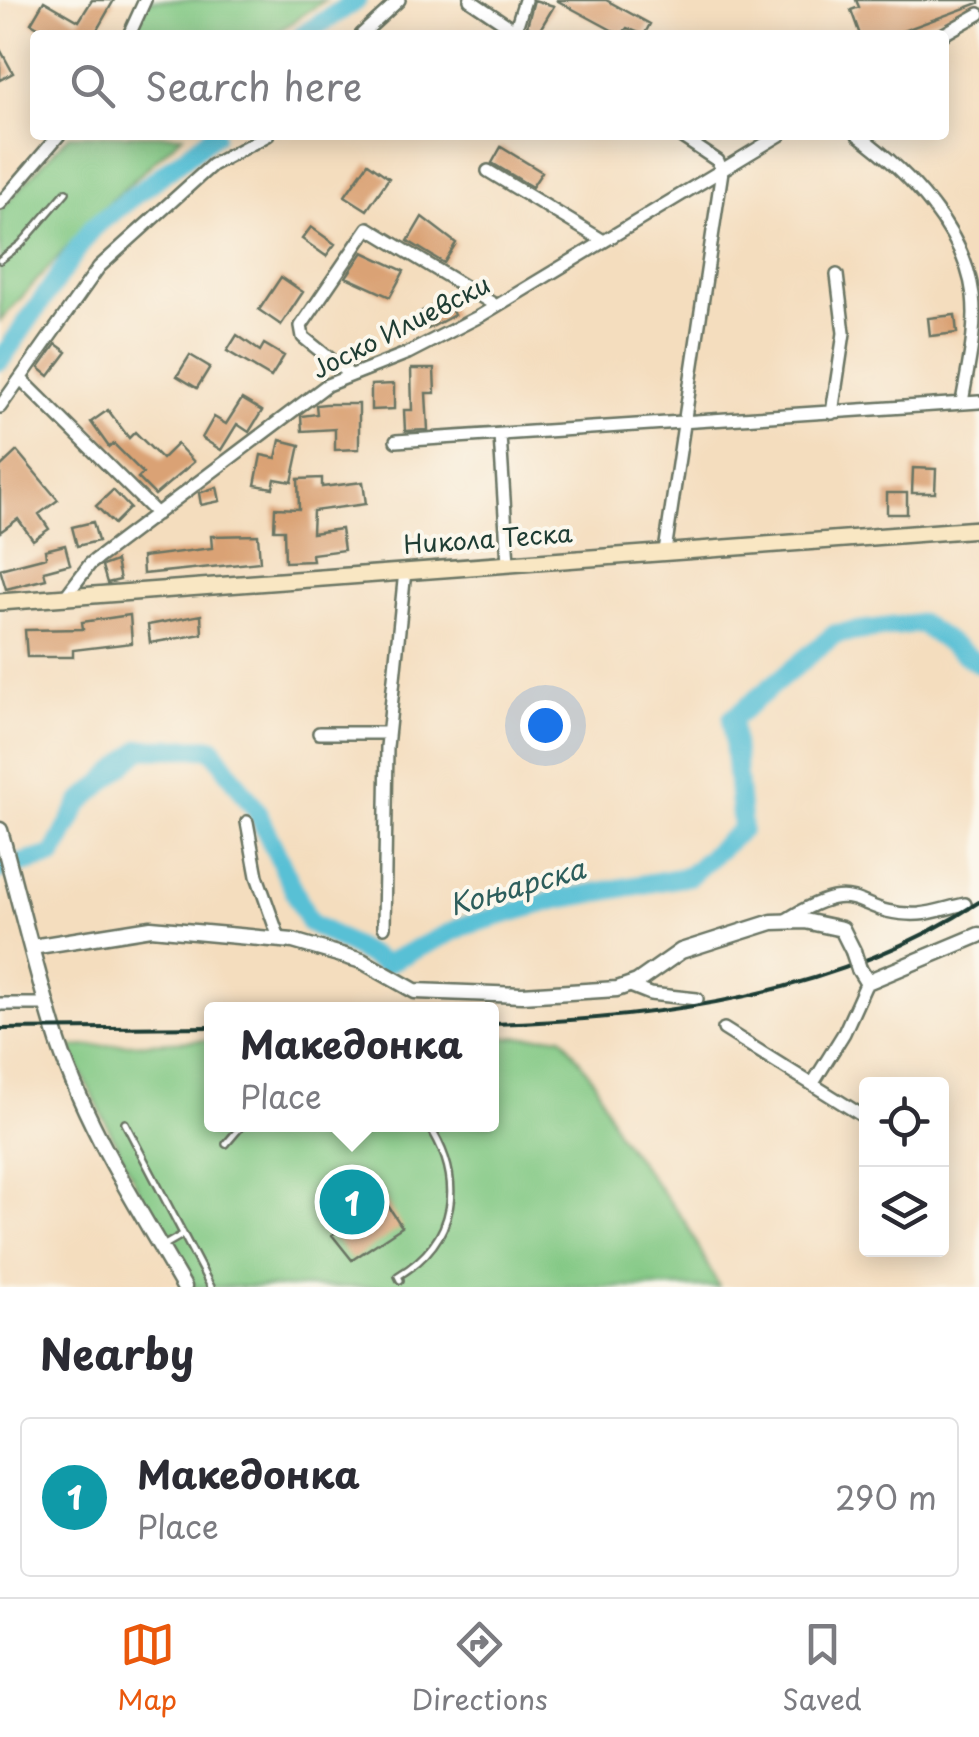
<!DOCTYPE html>
<meta charset="utf-8">
<style>
body{margin:0;font-family:"Playpen Sans",sans-serif;background:#f2f2f3;color:#2b2b33}
.controls{position:absolute;right:30px;bottom:30px;display:grid;overflow:hidden;border-radius:10px;box-shadow:0 5px 25px #0003}
.controls button{width:90px;height:90px;display:grid;place-items:center;padding:0;border:0;border-bottom:2px solid #e1e1e2;background:#fff;color:#2b2b33;font:50px sans-serif}
.you{position:absolute;left:545px;top:725px;width:35px;height:35px;margin:-25px;border:8px solid #fff;border-radius:50%;background:#1a73e8;box-shadow:0 0 0 15px #1a73e833}
.badge{display:grid;place-items:center;width:65px;height:65px;border-radius:50%;background:#ea580c;color:#fff;font-size:32px;font-weight:700}
.pin{position:absolute;translate:-50% -50%;border:5px solid #fff;box-shadow:0 2px 10px #0006}
.popup{position:absolute;left:204px;top:1002px;width:295px;height:130px;box-sizing:border-box;display:grid;place-content:center;border-radius:10px;background:#fff;filter:drop-shadow(0 2px 8px #0005);font-size:32px;white-space:nowrap;color:#7c7c81}
.popup b{font-size:38px;color:#2b2b33}
.popup::after{content:'';position:absolute;left:50%;top:100%;margin-left:-20px;border:20px solid transparent;border-top-color:#fff}
.list{margin:0;padding:0;list-style:none}
h2{display:flex;justify-content:space-between;align-items:center;height:130px;margin:0;padding:0 40px;font-size:42px}
h2 small{font-size:32px;font-weight:400;color:#7c7c81}
.list li{display:grid;grid-template-columns:65px 1fr auto;gap:30px;align-items:center;box-sizing:border-box;height:160px;margin:0 20px 20px;padding:0 20px;border:2px solid #e1e1e2;border-radius:10px}
.list b{display:block;font-size:38px;white-space:nowrap}
.list p{margin:0;font-size:32px;white-space:nowrap;color:#7c7c81}
.list em{font-size:32px;font-style:normal;color:#7c7c81}
.icon{flex:none;width:55px;height:55px;fill:none;stroke:currentColor;stroke-width:2;stroke-linecap:round;stroke-linejoin:round}
.map{position:relative;flex:none;width:979px;height:1287px;overflow:hidden}
.search{position:absolute;background:#fff;box-shadow:0 5px 25px #0003;left:30px;right:30px;top:30px;height:110px;display:flex;align-items:center;gap:25px;box-sizing:border-box;padding:0 35px;border-radius:10px;color:#7c7c81;font-size:38px}
.sheet{height:310px;background:#fff}
nav{display:flex;justify-content:space-around;align-items:center;box-sizing:border-box;height:140px;border-top:2px solid #e1e1e2;background:#fff;font-size:28px;color:#7c7c81}
nav a{display:grid;justify-items:center;gap:5px}
nav .on{color:#ea580c}
.map>svg:first-child{display:block}
.green{fill:#80c782;stroke:#50825b;stroke-width:2.5}
.lines{fill:none;stroke-linecap:round;stroke-linejoin:round}
.river{stroke:#58c0d5;stroke-width:20}
.building{fill:#daa274}
.service-casing{stroke:#6a7564;stroke-width:10}
.minor-casing{stroke:#6a7564;stroke-width:16}
.tertiary-casing{stroke:#6a7564;stroke-width:19}
.secondary-casing{stroke:#6a7564;stroke-width:20}
.service{stroke:#fff;stroke-width:5}
.minor{stroke:#fff;stroke-width:11}
.tertiary{stroke:#fff;stroke-width:14}
.secondary{stroke:#f9e7c3;stroke-width:15}
.rail{stroke:#1f3d34;stroke-width:4}
.tertiary-bridge-casing{stroke:#6a7564;stroke-width:19;stroke-linecap:butt}
.tertiary-bridge{stroke:#fff;stroke-width:14}
.labels{text-anchor:middle;stroke-width:8;stroke-linejoin:round;paint-order:stroke}
.street-label{font-size:25px;fill:#1f3d34;stroke:#fbf7ec}
.water-label{font-size:28px;font-style:italic;fill:#2d5e5c;stroke:#fbf7ec}
</style>
<div class="map">
<svg width="979" height="1287" viewBox="0 0 979 1287">
<rect width="100%" height="100%" fill="#fbf7ec"/>
<filter id="ink" filterUnits="userSpaceOnUse"><feTurbulence type="fractalNoise" baseFrequency=".01" numOctaves="2"/><feDisplacementMap in="SourceGraphic" scale="20" xChannelSelector="R" yChannelSelector="G"/><feConvolveMatrix kernelMatrix="1 2 1 2 8 2 1 2 1" color-interpolation-filters="sRGB"/></filter>
<filter id="wash" filterUnits="userSpaceOnUse"><feTurbulence type="fractalNoise" baseFrequency=".0048" numOctaves="4" result="noise"/><feDisplacementMap in="SourceGraphic" scale="40" xChannelSelector="R" yChannelSelector="G"/><feGaussianBlur stdDeviation="2.25" result="paint"/><feColorMatrix in="noise" values="0 0 0 0 0 0 0 0 0 0 0 0 0 0 0 0 0 1.4 0 .05"/><feComposite in="paint" operator="in"/></filter>
<g filter="url(#wash)">
<rect width="100%" height="100%" fill="#f4ddbe"/>
<path class="green" d="M145,0H325L273,35H129Z
M69,135H183L99,212L0,321V210Z
M562,1036L595,1082L617,1133L686,1223L719,1287H194L144,1201L69,1047L212,1040V1124H492V1038Z"/>
<g class="lines">
<path class="river" d="M303,35L357,0
M0,361L92,228L214,135
M0,869L53,855L80,803L141,749L212,748L256,810L309,922L385,964L464,926L555,900L689,876L742,829L732,719L835,634L920,623L979,664"/>
</g>
<g id="blocks">
<path class="building" d="M92,0H114L94,35H52L31,23L44,1L79,21Z
M534,0L554,6L538,33L527,26Z
M556,0H606L650,24L644,35L627,28L621,35Z
M856,0H979V3L892,35H860L851,10L859,7Z
M0,49L13,73L0,80Z
M501,147L542,172L532,187L492,163Z
M368,163L389,178L367,210L345,196Z
M422,217L456,243L444,263L408,241Z
M311,227L335,244L326,256L302,239Z
M363,252L404,271L390,297L346,277Z
M281,277L303,292L281,325L259,310Z
M446,299L454,315L428,329L420,312Z
M955,315L957,333L930,336L928,318Z
M237,335L260,351L264,344L284,356L271,377L227,351Z
M56,344L67,352L49,376L39,368Z
M190,355L210,367L197,388L177,376Z
M411,369H434L435,393H426L428,430L405,431L404,410H412Z
M394,384V409L371,410V385Z
M242,399L262,411L249,432L237,424L221,450L202,438L214,417L226,424Z
M326,404H359V449L335,450V429L302,431L301,416L317,414L316,405Z
M108,410L129,438L135,432L162,459L177,444L194,462L155,495L138,478L143,473L114,444L109,447L91,422Z
M280,440L300,445L292,482L275,479L273,488L255,485L261,455L276,458Z
M17,451L58,500L39,514L49,529L33,540L18,519L0,532V467Z
M913,468L936,469L935,493H912Z
M322,478V487L363,482L366,504L313,511L312,533L341,529L344,550L312,554L313,561L285,562L284,530H274L275,508L299,509L298,479Z
M217,487L220,501L201,505L199,493Z
M113,490L130,508L114,524L96,506Z
M887,493H907V514H887Z
M93,522L98,541L77,546L72,527Z
M258,535L260,562L143,574L142,557L212,548L211,536Z
M65,545L70,564L44,571L46,579L6,589L0,569L46,557L45,550Z
M116,561L120,580L107,583L102,566Z
M130,615L132,643L73,650V657H27L25,630L83,629L82,622Z
M201,615L202,634L150,643L148,625Z
M362,1196L374,1204L383,1198L402,1227L352,1260L332,1235L343,1226L340,1209L351,1198Z"/>
</g>
</g>
<g filter="url(#ink)">
<use href="#blocks" fill-opacity="0" stroke="#6a7564" stroke-width="2.5"/>
<g class="lines">
<g class="service-casing">
<path id="service" d="M0,260L21,244L66,192
M125,1123L211,1287
M226,1144L243,1124
M163,1246L182,1235
M400,1280L398,1276C458,1240 465,1180 428,1124"/>
</g>
<g class="minor-casing">
<path id="minor" d="M470,0L522,35
M515,31L525,0
M129,35L145,0
M361,35L399,0
M942,35L979,14
M858,135C909,172 965,231 973,295C977,331 968,367 962,402
M488,171L602,240
M0,204L59,135
M349,374L303,337L301,326L368,228L495,305
M22,380L157,514
M0,407L99,267L212,165L268,135
M832,413L844,333L837,275
M500,435L508,563
M396,441L979,402
M665,551L722,171L718,161L679,135
M68,593L90,564L327,385L408,353L480,316L780,135
M319,733H388
M247,822L257,876L279,938
M786,920C864,871 852,917 919,914C933,913 950,907 965,904
M384,927L387,747L405,571
M630,986L650,994L697,999
M0,1004H48
M724,1029L866,1118
M813,1083L844,1033L867,982"/>
</g>
<g class="tertiary-casing">
<path id="tertiary" d="M0,830C18,896 34,963 54,1029C82,1121 136,1204 184,1287
M32,947L151,928L293,941L362,961L415,991L522,995L617,989L637,982L681,951L772,922L805,921L842,929L853,951
M859,969L867,982L979,935"/>
</g>
<g class="secondary-casing">
<path id="secondary" d="M0,602L979,529"/>
</g>
<use href="#service" class="service"/>
<use href="#minor" class="minor"/>
<use href="#tertiary" class="tertiary"/>
<use href="#secondary" class="secondary"/>
<path class="rail" d="M492,1024C658,1019 836,996 979,902
M0,1029L212,1027"/>
<g class="tertiary-bridge-casing">
<path id="tertiary-bridge" d="M853,951L859,969"/>
</g>
<use href="#tertiary-bridge" class="tertiary-bridge"/>
</g>
</g>
<g class="labels">
<g class="street-label">
<text transform="translate(401 327) rotate(-27)" y="9">Јоско Илиевски</text>
<text transform="translate(488 539) rotate(-4)" y="9">Никола Теска</text>
</g>
<g class="water-label">
<text transform="translate(517 887) rotate(-16)" y="10">Коњарска</text>
</g>
</g>
</svg>
<div class="controls">
<button><svg class="icon" aria-label="locate" viewBox="0 0 24 24"><circle cx="12" cy="12" r="6"/><path d="M12 2v4M12 18v4M2 12h4M18 12h4"/></svg></button>
<button><svg class="icon" aria-label="layers" viewBox="0 0 24 24"><path d="M12 4l9 5-9 5-9-5zM3 14l9 5 9-5"/></svg></button>
</div>
<div class="you"></div>
<div class="pin badge" style="left:352px;top:1202px;background:#0f9aa8">1</div>
<div class="popup"><b>Македонка</b>Place</div>
<div class="search"><svg class="icon" aria-label="search" viewBox="0 0 24 24"><circle cx="10" cy="10" r="6"/><path d="M15 15l6 6"/></svg>Search here</div>
</div>
<section class="sheet">
<h2>Nearby<small></small></h2>
<ul class="list">
<li><span class="badge" style="background:#0f9aa8">1</span><div><b>Македонка</b><p>Place</p></div><em>290 m</em></li>
</ul>
</section>
<nav>
<a class="on"><svg class="icon" aria-label="map" viewBox="0 0 24 24"><path d="M3 6l6-2 6 2 6-2v14l-6 2-6-2-6 2zM9 4v14M15 6v14"/></svg>Map</a>
<a><svg class="icon" aria-label="directions" viewBox="0 0 24 24"><path d="M12 3l9 9-9 9-9-9zM9 14v-3h6M13 9l2 2-2 2"/></svg>Directions</a>
<a><svg class="icon" aria-label="saved" viewBox="0 0 24 24"><path d="M7 4h10v16l-5-4-5 4z"/></svg>Saved</a>
</nav>
